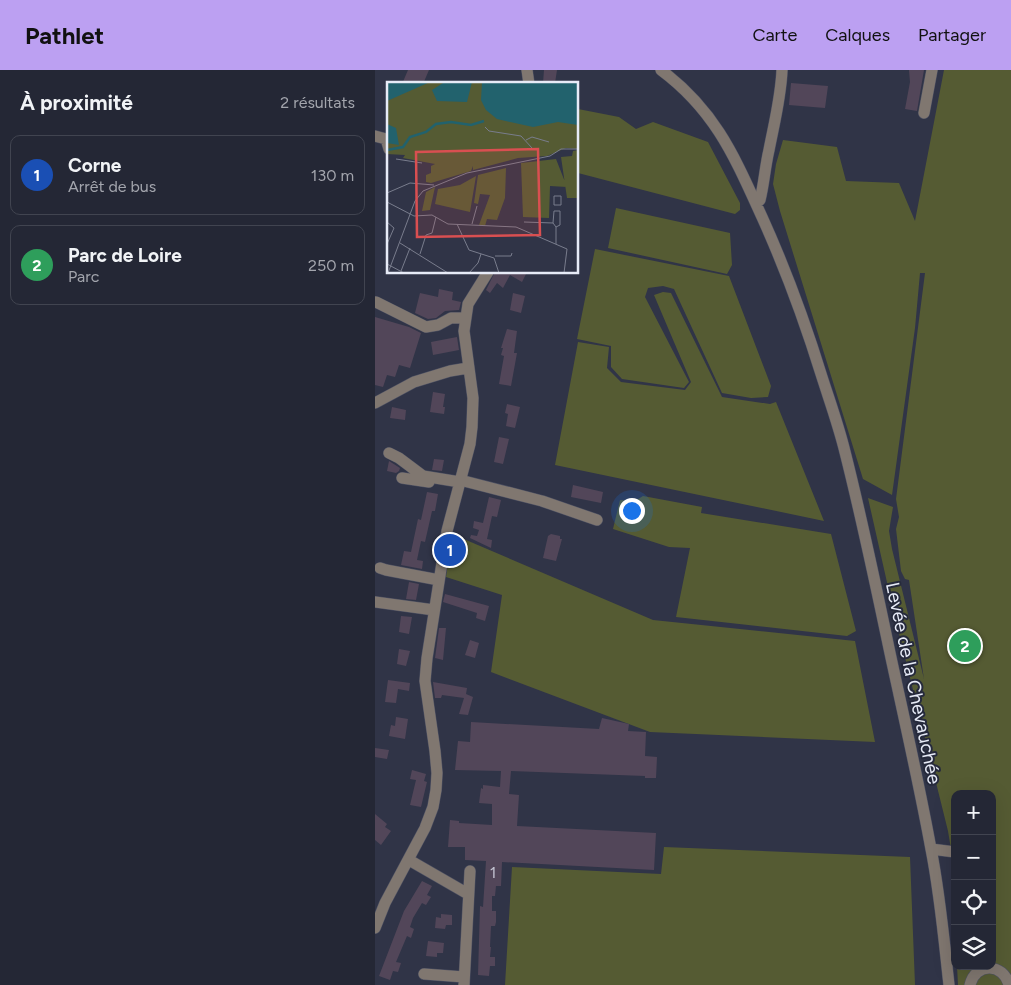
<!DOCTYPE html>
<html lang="fr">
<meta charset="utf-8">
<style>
body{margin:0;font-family:Figtree,sans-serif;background:#303341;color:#f1f3f6}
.controls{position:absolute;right:15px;bottom:15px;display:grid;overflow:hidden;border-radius:10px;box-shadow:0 5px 20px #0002}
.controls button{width:45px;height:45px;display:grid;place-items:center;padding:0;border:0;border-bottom:1px solid #414450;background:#242735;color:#f1f3f6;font:25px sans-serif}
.you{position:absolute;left:256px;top:440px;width:18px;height:18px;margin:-12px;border:4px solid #fff;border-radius:50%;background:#1a73e8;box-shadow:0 0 0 8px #1a73e833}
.badge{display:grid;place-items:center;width:32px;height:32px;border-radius:50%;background:#bca0f2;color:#fff;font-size:16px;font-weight:700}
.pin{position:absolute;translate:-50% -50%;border:2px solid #fff;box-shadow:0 1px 5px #0006}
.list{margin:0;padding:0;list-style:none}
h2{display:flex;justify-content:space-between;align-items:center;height:65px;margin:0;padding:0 20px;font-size:21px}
h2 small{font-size:16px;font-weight:400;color:#a3a5ad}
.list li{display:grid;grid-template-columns:32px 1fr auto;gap:15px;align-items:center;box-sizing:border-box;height:80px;margin:0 10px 10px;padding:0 10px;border:1px solid #414450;border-radius:10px}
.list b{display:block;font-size:19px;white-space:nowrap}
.list p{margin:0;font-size:16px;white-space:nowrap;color:#a3a5ad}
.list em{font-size:16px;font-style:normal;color:#a3a5ad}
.icon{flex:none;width:28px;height:28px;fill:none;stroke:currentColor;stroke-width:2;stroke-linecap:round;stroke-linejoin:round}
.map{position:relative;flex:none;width:636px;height:915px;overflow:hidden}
header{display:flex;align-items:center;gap:30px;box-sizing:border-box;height:70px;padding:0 25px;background:#bca0f2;color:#111}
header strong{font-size:24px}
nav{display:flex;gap:28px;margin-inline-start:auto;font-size:18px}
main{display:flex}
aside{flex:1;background:#242735}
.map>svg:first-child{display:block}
.green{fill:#555b33}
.building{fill:#524659}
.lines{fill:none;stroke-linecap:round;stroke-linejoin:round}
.minor-casing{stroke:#4d5163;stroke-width:12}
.minor{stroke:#807770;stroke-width:11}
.labels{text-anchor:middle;stroke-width:4;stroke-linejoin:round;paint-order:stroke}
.number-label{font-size:16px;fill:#c2c2d0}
.street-label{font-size:19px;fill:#e7ebf7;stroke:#262a3c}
.inset-river{fill:none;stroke:#22626d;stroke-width:2.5}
.inset-road{fill:none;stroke:#797d8d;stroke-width:1}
.view{fill:#d94f51;fill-opacity:0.15;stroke:#d94f51;stroke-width:2.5}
.inset-edge{fill:none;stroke:#e7ebf7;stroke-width:2.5}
</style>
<header>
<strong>Pathlet</strong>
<nav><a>Carte</a><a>Calques</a><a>Partager</a></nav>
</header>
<main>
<aside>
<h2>À proximité<small>2 résultats</small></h2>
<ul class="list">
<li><span class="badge" style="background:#1a4fb4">1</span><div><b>Corne</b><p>Arrêt de bus</p></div><em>130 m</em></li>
<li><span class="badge" style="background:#2e9e5b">2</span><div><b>Parc de Loire</b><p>Parc</p></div><em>250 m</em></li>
</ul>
</aside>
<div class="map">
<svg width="636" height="915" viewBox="0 0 636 915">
<rect width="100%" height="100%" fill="#303447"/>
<path class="green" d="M569,0H636V915H583L582,896H617V724H580V854L576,779L573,761L518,539L493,428L518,437L514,461L517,479L549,609L534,510L530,509L526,501L521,459L524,447L521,429L550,203H545L540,258L517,425L488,409L405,141L398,114L401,94L408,70L462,77L471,111L524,113L540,151Z
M203,39L244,47L261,59L278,52L333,72L365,133V140L360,144L203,103Z
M241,138L355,163L357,195L352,204L233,178Z
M220,179L354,206L396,316L393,327L376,328L347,323L299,219L288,216L273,218L270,227L314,312L309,318L247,309L236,297V276L202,269Z
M288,222L296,223L347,327L395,334L401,332L449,451L180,395L203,272L234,277L232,298L246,312L310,320L316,312L279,225Z
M268,426L327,437L326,443L456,464L481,561L472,566L301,547L315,478L294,477L238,459L245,430L260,431Z
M77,464L278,550L480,571L500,672L275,662L116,602L127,525L71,507Z
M289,777L535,787L540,915H130L137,797L286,804Z"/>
<path class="building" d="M33,0H54L48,14H27Z
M169,0H182L180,13H168Z
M534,0H549L542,41L530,39L535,12Z
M416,13L453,16L450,38L414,35Z
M120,202H152L147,212L135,205L128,218L122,213L115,223L111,220Z
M64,219L78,222L77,230L86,232L84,240L70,241L61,248L53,249L40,243L45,223L63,227Z
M138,223L150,226L146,243L135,240Z
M0,247L34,257L46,263L35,298L24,295L20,307L12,305L8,317L0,315Z
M132,259L142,261L139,283H142L136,316L124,314L129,286L126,285L128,278H126Z
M82,267L84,280L58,285L56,272Z
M58,322L70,324L68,337H70L69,344L55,342Z
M132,334L145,337L140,358L131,356L133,344L130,343Z
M17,337L31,340L30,350L15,348Z
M124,367L134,369L128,394L119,392Z
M59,389L69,390L67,401L57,400Z
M14,391L25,398L24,401L21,403L12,401Z
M198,415L228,422L226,433L196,427Z
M52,422L63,424L60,441H57L50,472L46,471L42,490L48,491L47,499L26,495L29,481L36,482L43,449L46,450Z
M114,427L126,430L122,447L117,446L112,469L117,470L116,478L95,468L96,465L102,466L104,460L98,458L99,451L108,453Z
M176,464L185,466V469H187L181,491L168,488L173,466Z
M34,512L44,514L41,530L31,529Z
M70,524L114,536L110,551L101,548L102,543L68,532Z
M26,546L37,547L34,564L24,562Z
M64,558H71L68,590L60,588Z
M95,570L104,573L100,588L90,585Z
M24,579L35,581L31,596L22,594Z
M13,610L35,613L34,621L23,619L21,633L10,632Z
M58,612L92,618L91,624L98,627L93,645L84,644L89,628L67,625L66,628H60Z
M21,647L33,649L30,669L14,666L16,655L20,656Z
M227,648L254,654L253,661L271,662L270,686L282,687L281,708H270V706L136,701L134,724L144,725L142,756L281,763L279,800L127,792L126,816H121L120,826H117V841H121V852L120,856H116L115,877H116L115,887H120V896H115L114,906L103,905L105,836L108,837L111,791L90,790V777H73L75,750L84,751V753L117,755V734L104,733L106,718L108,719V715L125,717L126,701L80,700L83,671L95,672L96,652L224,659Z
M0,678L14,680L12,689L0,687Z
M37,700L51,704L49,711L52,712L46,737L35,735L41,710L35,709Z
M0,744L12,754L10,757L16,761L6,775L0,770Z
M47,811L57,816L52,825L56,827L51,835L47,833L38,848L35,857L39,859L36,868L32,866L21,892L26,893L23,902L18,901L15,910L4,906L29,841Z
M66,844L77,845V855H71L70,859L60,858L61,847L66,848Z
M53,871L69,873L68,883H62V887L51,886Z"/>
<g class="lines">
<g class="minor-casing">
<path id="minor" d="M152,0L154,14
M286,0C341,41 360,88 387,147C411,200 430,252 447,307C455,332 464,357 470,382C487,449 501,516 515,583C529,648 544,713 556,779C565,824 569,870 574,915
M549,43L557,0
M0,66L11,69L14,79
M381,133L385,130C389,114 390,97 394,80C399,54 406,27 407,0
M1,232L51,257L63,255L76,248H91
M0,333L39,312L75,301L93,298
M14,383L24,388L48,406L85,412
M27,408L54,412
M85,410L167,431L222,450
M5,498L11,500L64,510
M0,532L59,540
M556,779L580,782
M34,790L93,824
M0,858L10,833L50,758L58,737L61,720L62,703L60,681L50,611L52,588L72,461L95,374L97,357L98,328L89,261L93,234L113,202
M49,904L89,907
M89,915L95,801
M595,915C600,892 629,893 634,915"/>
</g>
<use href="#minor" class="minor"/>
</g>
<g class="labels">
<g class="number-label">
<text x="118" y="808">1</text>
</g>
<g class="street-label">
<text transform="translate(539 613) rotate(78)" y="7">Levée de la Chevauchée</text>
</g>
</g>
<g transform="translate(12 12)">
<rect width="191" height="191" fill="#303447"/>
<path d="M39,0H191V67L179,66L160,74L131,76L86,88V84L84,89L44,101L39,100V93L44,91V84L48,82L16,76L18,73L0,72V18ZM191,68V116H180L174,75L185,74L186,69ZM169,77L180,105L163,104L162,136L136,135L134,81ZM119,86L118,116L110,138L100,137L98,144L92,143L103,113L93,112L91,122L87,121L91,93ZM89,94L83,130L48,122L51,107L73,103ZM48,105L43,128L35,129L39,110Z" fill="#555b33"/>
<path d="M0,0H43L0,19ZM85,0L80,20L50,19L45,8L56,1ZM95,0H191V43L171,40L146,45L110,37L99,28L94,18ZM0,42L9,46L12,63L0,61Z" fill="#22626d"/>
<path class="inset-river" d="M0,68L16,65L23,55L39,50L49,42L64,40L84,43L97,39"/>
<path class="inset-road" d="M98,45L102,49L134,54L145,66M139,58L145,55L162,60M9,77L35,81M0,111L23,101L47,103M167,114H174V123H167ZM0,120L27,134L45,133L61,142L129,145L180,167M0,140L7,146L0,162M137,140L166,141L169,145L173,143V129H167L166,141M70,142L82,168L107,176L112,191M85,142L90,124M13,161L61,191M169,162V145M33,172L39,153L45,151L49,135M108,174H124L125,171M0,182L17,191M14,189L23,166M1,191L28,119L36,109L80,91L163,74L174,67H192M82,191L91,181L94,172M177,191L180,167"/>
<path class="view" d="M151,67L153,153L30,155L29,70Z"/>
<rect width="191" height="191" class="inset-edge"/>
</g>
</svg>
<div class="controls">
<button>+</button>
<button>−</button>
<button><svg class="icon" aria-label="locate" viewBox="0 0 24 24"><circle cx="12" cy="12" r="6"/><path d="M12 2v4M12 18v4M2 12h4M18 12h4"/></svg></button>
<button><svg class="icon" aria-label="layers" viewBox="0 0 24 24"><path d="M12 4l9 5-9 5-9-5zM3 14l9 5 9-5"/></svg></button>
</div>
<div class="you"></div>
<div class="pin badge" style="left:75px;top:480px;background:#1a4fb4">1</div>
<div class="pin badge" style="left:590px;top:576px;background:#2e9e5b">2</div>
</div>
</main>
